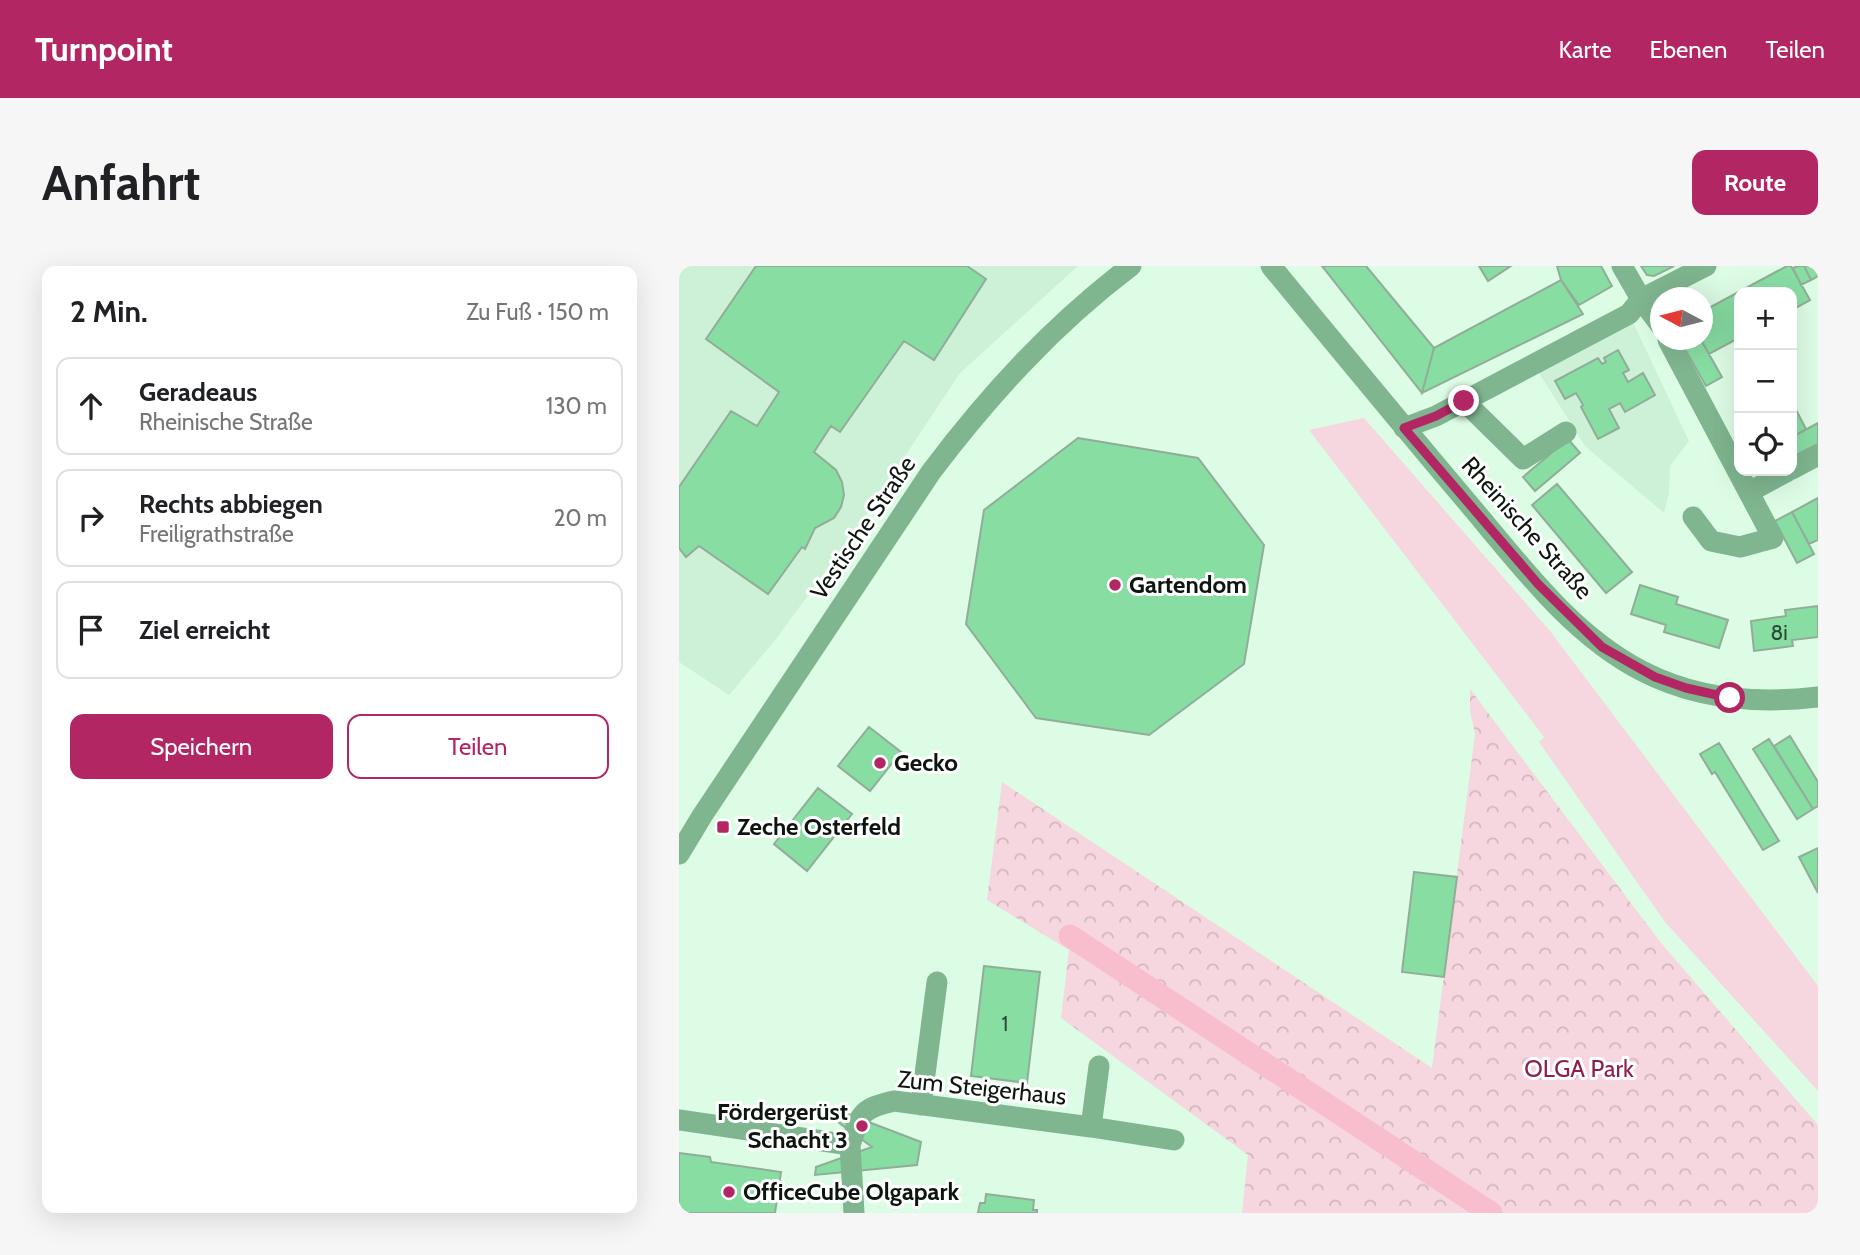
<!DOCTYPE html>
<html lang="de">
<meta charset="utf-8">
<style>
body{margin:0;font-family:Cabin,sans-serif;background:#f6f6f6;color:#202124}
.controls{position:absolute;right:21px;top:21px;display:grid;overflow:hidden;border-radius:14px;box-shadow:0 7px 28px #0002}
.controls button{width:63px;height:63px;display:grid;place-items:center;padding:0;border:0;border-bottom:2px solid #e0e0e0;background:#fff;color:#202124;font:35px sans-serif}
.compass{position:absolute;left:971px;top:21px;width:63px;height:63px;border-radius:50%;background:#fff;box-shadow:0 7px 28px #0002;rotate:277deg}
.stop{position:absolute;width:21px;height:21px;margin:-16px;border:5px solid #b22763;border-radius:50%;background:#fff}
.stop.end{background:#b22763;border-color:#fff;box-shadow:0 2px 7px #0008}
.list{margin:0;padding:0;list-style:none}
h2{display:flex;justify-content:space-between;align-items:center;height:91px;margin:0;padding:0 28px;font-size:30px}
h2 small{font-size:23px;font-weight:400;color:#757577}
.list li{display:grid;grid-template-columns:46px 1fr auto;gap:21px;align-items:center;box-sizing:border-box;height:98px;margin:0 14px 14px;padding:0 14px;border:2px solid #e0e0e0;border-radius:14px}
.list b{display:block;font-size:26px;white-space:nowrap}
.list p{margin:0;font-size:23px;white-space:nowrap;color:#757577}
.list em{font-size:23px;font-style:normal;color:#757577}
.actions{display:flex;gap:14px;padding:21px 28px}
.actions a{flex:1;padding:16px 0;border:2px solid #b22763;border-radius:14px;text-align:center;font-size:24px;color:#b22763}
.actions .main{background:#b22763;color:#fff}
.icon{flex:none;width:38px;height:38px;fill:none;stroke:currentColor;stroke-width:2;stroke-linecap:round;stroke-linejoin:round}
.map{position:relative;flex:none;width:1139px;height:947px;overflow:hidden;border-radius:14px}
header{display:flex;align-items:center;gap:42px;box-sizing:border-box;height:98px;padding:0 35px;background:#b22763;color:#fff}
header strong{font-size:33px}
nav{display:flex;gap:38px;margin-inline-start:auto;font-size:24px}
.intro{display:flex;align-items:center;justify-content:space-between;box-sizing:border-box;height:168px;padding:0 42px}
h1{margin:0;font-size:49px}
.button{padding:18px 32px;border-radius:14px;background:#b22763;color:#fff;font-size:24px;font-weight:700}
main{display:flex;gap:42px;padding:0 42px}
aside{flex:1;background:#fff;border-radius:14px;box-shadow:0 7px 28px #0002}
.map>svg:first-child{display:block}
.built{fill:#ccf1d6}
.grass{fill:#f6d6df}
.forest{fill:url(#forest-crowns)}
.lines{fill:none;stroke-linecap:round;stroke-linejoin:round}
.canal{stroke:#f8bece;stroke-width:23}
.building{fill:#88dda3;stroke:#91ad98;stroke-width:2}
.minor{stroke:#7fb58f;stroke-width:21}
.route{stroke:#b22763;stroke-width:9}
.poi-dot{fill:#b22763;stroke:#fff;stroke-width:2.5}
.labels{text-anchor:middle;stroke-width:6;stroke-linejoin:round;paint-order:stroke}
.number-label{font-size:21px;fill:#2b4834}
.street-label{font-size:24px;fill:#0c160f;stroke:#fff}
.poi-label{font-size:24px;font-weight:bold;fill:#0c160f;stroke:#fff;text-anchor:start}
.park-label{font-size:24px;fill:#8b1f4d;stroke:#fff}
</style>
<header>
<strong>Turnpoint</strong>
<nav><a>Karte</a><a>Ebenen</a><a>Teilen</a></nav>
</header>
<div class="intro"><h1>Anfahrt</h1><a class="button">Route</a></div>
<main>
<aside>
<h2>2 Min.<small>Zu Fuß · 150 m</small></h2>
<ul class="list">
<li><svg class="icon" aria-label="ahead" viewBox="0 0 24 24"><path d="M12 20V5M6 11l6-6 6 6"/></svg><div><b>Geradeaus</b><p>Rheinische Straße</p></div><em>130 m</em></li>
<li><svg class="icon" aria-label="right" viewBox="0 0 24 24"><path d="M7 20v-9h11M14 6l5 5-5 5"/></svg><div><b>Rechts abbiegen</b><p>Freiligrathstraße</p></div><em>20 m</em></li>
<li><svg class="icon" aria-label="arrive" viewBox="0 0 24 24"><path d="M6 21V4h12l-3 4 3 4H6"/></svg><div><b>Ziel erreicht</b></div></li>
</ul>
<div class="actions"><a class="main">Speichern</a><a>Teilen</a></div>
</aside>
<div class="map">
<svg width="1139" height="947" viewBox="0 0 1139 947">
<defs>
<pattern id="forest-crowns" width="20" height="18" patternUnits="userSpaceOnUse" patternTransform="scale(1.75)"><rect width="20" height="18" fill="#f6d6df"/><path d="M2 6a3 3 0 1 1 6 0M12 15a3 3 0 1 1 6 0" fill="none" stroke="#d2b7be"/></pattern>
</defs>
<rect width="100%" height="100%" fill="#ddfce5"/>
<path class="built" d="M0,0H399L281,107L179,261L97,373L50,429L0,396Z
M950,48L1010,175L991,200L990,227L985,247L906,180L855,99Z"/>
<path class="grass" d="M685,152L871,365L1139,720V825L986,656L860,476L865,471L630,164Z"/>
<path class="forest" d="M791,423L982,677L1139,859V947H563L569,889L382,752L390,684L308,634L323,516L753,802L796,468L791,445Z"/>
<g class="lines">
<path class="canal" d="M391,670L812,947"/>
</g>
<path class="building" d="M77,0H288L307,13L255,94L225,75L161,166L152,160L135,186L157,204L163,216L165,229L162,241L155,252L136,262L126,283L123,281L89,328L20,280L7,291L0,282V221L52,145L78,160L100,126L27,73Z
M643,0H687L755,82L743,127Z
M800,0H832L809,15Z
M878,0H922L933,20L900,39L882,14Z
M962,0H995L975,10L968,9Z
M1108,0H1112L1131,34L1113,44V26H1060V72L1030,88L1022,74H1024V45Z
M1119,0H1125L1132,14L1122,19L1114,2Z
M1125,0H1136L1139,10L1132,14Z
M882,14L904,48L743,127L755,82Z
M1001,74H1022L1043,111L1027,120Z
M939,84L950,104L944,107L949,116L964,107L976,129L946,146L941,137L930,143L940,162L919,173L902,141L904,139L897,127L886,133L876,115L919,92L923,98L927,96L925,92Z
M1113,136L1127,163L1113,171Z
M1139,157V178L1113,191V171Z
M399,172L519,192L585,279L565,398L470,469L357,452L287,358L305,244Z
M889,173L901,187L856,225L844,211Z
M878,218L953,306L927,327L853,239Z
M1139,232V274L1130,278L1113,246Z
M1113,246L1135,288L1118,297L1096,255Z
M961,319L999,331L997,338L1049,354L1040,382L985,366L987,359L952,348Z
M1139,340V371L1113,374L1114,380L1075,385L1072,355L1107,350L1106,344Z
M190,461L222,486L191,525L159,500Z
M1111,470L1139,516V540L1134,543L1095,480Z
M1090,473L1134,543L1118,553L1074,483Z
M1040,477L1100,575L1084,584L1036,506L1033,508L1021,488Z
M139,522L173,548L128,605L95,578Z
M1139,582V627L1120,591Z
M735,606L778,611L765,711L723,706Z
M305,700L361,706L348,817L292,810Z
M145,839L242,876L238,899L136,909L137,901L193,881L144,845Z
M0,887L31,891L32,896L102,906L96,947H0Z
M307,928L355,934L354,944H358V947H299L301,937H306Z"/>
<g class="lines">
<path class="minor" d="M592,0C657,79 722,158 789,237C840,297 891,368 963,405C1017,433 1080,438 1139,431
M943,0L962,33L982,60
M989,74L1094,272L1061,281L1032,275L1014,251
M785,135L844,193L887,166
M725,162L757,150L950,48L962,33L1027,0
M1113,203L1139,189
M1070,226L1109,205
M0,588L23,550L252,206C311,128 374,59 452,0
M242,839L258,716
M0,854L171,879L175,947
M412,861L420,800
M171,879C182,847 181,843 215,835L412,861L495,874"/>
</g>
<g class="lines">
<path class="route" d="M785,135L757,150L725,162L859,318L923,381L976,411L1007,422L1051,432"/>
</g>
<g class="poi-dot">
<circle cx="436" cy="319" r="7"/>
<circle cx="201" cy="497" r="7"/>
<rect x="37" y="554" width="14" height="14" rx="3.5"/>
<circle cx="183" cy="860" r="7"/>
<circle cx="50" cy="926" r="7"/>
</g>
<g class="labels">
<g class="number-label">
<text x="1100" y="374">8i</text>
<text x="326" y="765">1</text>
</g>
<g class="street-label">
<text transform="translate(184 262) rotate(-56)" y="8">Vestische Straße</text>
<text transform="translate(848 262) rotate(48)" y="8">Rheinische Straße</text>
<text transform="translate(303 822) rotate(6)" y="8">Zum Steigerhaus</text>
</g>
<g class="poi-label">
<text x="450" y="327">Gartendom</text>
<text x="215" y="505">Gecko</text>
<text x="58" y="569">Zeche Osterfeld</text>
<text x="169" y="854" text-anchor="end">Fördergerüst<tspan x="169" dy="28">Schacht 3</tspan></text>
<text x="64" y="934">OfficeCube Olgapark</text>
</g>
<g class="park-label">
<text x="900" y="811">OLGA Park</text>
</g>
</g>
</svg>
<div class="controls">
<button>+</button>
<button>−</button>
<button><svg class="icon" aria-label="locate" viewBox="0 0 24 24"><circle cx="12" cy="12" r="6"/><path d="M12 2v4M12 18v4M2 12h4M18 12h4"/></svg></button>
</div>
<svg class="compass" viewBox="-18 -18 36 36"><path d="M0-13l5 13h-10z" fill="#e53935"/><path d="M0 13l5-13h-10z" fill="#757577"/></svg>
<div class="stop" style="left:1051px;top:432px"></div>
<div class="stop end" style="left:785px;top:135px"></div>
</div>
</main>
